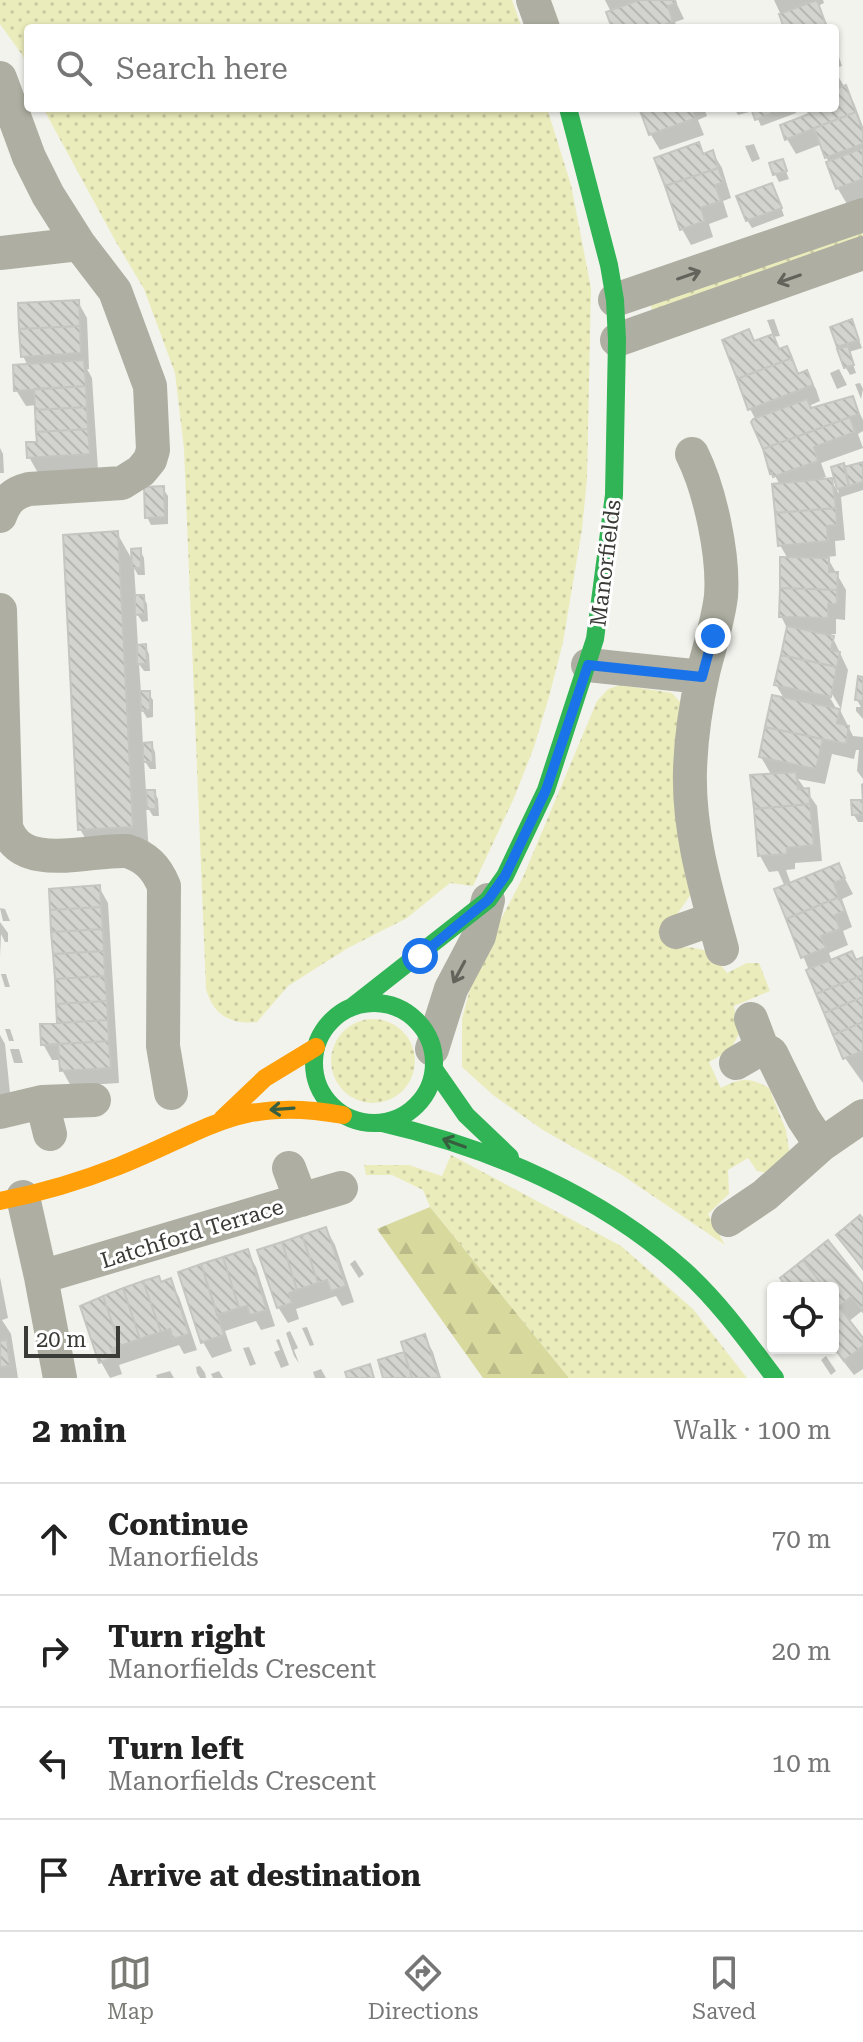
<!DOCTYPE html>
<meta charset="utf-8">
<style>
body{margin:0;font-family:"Roboto Serif",serif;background:#f2f2f2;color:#222}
.controls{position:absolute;right:24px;bottom:24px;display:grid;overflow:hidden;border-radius:8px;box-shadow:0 2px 6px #0004}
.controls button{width:72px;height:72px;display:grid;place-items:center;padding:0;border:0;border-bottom:2px solid #e0e0e0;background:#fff;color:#222;font:40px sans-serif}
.scale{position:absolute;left:24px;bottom:20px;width:96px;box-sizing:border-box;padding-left:8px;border:4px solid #3a3a36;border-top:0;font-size:22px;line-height:28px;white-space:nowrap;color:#3a3a36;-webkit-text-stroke:6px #fff;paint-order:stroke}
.stop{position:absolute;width:24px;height:24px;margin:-18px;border:6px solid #1a73e8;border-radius:50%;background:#fff}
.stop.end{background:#1a73e8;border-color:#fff;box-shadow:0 2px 8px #0008}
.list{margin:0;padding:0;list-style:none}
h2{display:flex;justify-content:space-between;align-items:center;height:104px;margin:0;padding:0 32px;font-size:34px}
h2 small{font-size:26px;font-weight:400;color:#767676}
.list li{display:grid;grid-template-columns:52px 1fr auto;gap:24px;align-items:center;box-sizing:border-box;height:112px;padding:0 32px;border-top:2px solid #e0e0e0}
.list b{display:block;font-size:30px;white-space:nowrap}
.list p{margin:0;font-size:26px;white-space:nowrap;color:#767676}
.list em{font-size:26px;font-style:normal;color:#767676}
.icon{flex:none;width:44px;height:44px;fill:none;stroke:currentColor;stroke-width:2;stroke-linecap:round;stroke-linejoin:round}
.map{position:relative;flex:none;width:863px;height:1378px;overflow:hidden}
.search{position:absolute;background:#fff;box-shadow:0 2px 6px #0004;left:24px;right:24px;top:24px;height:88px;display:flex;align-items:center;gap:20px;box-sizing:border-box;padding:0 28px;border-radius:8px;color:#767676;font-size:30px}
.sheet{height:552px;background:#fff}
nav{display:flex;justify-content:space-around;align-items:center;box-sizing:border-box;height:112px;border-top:2px solid #e0e0e0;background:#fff;font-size:22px;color:#767676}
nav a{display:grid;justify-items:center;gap:4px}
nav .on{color:#7b7b76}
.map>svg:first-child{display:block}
.grass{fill:url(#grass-dots)}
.forest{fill:url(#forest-firs)}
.shadow{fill:#0003}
.building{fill:url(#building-back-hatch);stroke:#c5c5c1;stroke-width:2}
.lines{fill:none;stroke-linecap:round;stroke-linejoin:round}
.street{stroke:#aeafa2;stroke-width:34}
.fast{stroke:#30b455;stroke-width:18}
.slow{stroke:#ff9f0a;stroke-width:18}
.oneway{stroke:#63635c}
.oneway2{stroke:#375f3f}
.route{stroke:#1a73e8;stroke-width:10}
.labels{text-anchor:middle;stroke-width:6;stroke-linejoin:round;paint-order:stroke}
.street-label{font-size:22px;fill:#3a3a36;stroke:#fff}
</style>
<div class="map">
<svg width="863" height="1378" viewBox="0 0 863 1378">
<defs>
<pattern id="grass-dots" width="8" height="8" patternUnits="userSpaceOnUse" patternTransform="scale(2)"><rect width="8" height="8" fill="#ebecbb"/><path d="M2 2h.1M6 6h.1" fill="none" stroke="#cacba1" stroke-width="1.8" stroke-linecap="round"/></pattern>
<pattern id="forest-firs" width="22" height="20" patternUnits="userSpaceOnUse" patternTransform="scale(2)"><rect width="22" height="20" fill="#d8d99d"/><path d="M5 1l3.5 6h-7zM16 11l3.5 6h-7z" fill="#babb88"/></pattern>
<pattern id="building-back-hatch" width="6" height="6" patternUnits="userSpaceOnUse" patternTransform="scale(2)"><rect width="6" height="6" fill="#d3d3cf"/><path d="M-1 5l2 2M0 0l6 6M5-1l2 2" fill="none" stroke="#b6b6b2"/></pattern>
</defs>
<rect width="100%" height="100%" fill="#f3f3ee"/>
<path class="grass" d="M0,0H512L522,28H28V69L23,56L0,24Z
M43,108H547L571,185L591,288L587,479L582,529L563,642L549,697L534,747L514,798L473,886L450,883L407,918L348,948L288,986L257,1022C231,1025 213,1015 206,989L184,449L175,373L144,289L116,242Z
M863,227V241L654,314L648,299Z
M620,685L672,693L681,703L691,894L676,916L674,949L688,947L710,951L727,973L747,963H759L770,991L734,1006L739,1034L730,1050L709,1062L721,1088C740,1078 750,1077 769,1088L786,1130L790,1156L766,1173L757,1171L748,1158L728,1170L729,1194L708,1214L725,1245L622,1175L543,1130L493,1095L462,1067V1019L476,967L523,877L597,701L608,689Z
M331 1061a42 42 0 1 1 84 0a42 42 0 1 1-84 0Z
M451,1155L621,1246L693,1309L747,1378H569L430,1207L423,1190L392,1175H366L364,1165H409L442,1176Z"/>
<path class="forest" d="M430,1207L569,1378H483L377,1229Z"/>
<path class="shadow" d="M605,0H675L684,19L675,22L677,28H614L611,12Z
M774,0H823L824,3L818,6L829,28H787Z
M835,45L842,66L835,68Z
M838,76L854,103L863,127V198L847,204L838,189L822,144L796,154L787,139L811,115L809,108H835V77Z
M641,108H704L707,116L698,120L704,135L660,150L651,135Z
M734,108H748L749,112L738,115Z
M753,108H794L796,113L761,126Z
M698,144L705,155L713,153L722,168L731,198L723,201L728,217L709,224L713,237L691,245L682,229Z
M754,144L760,159L752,162L745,146Z
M782,161L789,179L779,182L775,174Z
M776,192L784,216L752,228L747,220Z
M78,302L87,318L89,369H87L92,378L98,470L38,473L29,457L39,444L37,405L26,406L16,390L28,366L23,356Z
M774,319L780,336L772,337L780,351L786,348L800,375L806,373L816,389L820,401L809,406L812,410L852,398L863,420V431L858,434L863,448L821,463L826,477L816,480H831L839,494L833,468L845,469L863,464V490L841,497L845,540L835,541L836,556L827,557L846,590L845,620L836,619V634H831L848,670L841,709L828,687L825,689L837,710H840L853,736L863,737V779L857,771L859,750H856L854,759L832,754L825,784L798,779L817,806L822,861L795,863V869L786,870L791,884L838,865L853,894L842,899L852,927L843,931L848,945L829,953L832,961L856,962L863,960V1083L845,1058L776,890L785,887L778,871L769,872L760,856L772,776L761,757L785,700L776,685L788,630L781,616L788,559L780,545V485L767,461L756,420L750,409L749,332L755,343L773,336L767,320Z
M833,328L855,329L862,348L849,352L856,373L850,375L846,368Z
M839,369L847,385L837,389L830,373Z
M860,383L863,389L861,399L855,384Z
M0,448L3,454L4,473H0Z
M163,489L168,496V524L151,525L147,517Z
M117,533L134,563L140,550L144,558L145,575H138L134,568L136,597H143L147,604L148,621L142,622L136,612L138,647L145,646L149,654L150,671H144L139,664L141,693H148L153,700V717L147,718L141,708L143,745L151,744L155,752L156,769H150L144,760L146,792H154L158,799L159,816H153L146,805L149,856L97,859L80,829Z
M863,679V719L856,711V707H861L857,700Z
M863,783V822H858L854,815L862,802L861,784Z
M99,887L108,903L119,1083L71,1086L62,1070L61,1060H52L43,1044L59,1024Z
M0,908L5,909L10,921H3Z
M0,922L8,933V942H5L1,934L0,957Z
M1,974H6L10,987H5Z
M5,1029H10L14,1041H9Z
M0,1035L5,1044L11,1103L0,1104Z
M10,1049H19L23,1063H14Z
M863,1217V1271L839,1236Z
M326,1229L335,1245L354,1302L342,1306L336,1296L327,1299L296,1309L299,1319L288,1323L278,1307Z
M247,1252L256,1267L275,1326L261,1330L256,1321L225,1331L232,1351L212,1358L203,1342Z
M355,1260L364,1274L359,1278L350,1264Z
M0,1277L8,1318L2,1320L11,1334L18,1378H0Z
M170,1281L179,1297L197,1350L184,1354L179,1345L119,1365L122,1374L110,1378L101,1362L161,1284Z
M863,1287V1313L862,1311L848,1322L863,1342V1369L854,1375L833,1348V1288H787Z
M307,1327L314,1345L310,1346L302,1328Z
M290,1331L298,1348L294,1350L299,1363L294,1356L286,1333Z
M424,1336L433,1352L441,1378H385L380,1362L407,1354Z
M279,1339L289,1365L281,1368L274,1352L280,1350L276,1340Z
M249,1347L256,1364L250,1366L243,1348Z
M826,1356L836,1371L831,1375L821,1360Z
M200,1366L205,1373L206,1378H200L197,1373L196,1367Z
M321,1369L326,1378H315L313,1372Z
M170,1371L174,1378H157L156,1375Z
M219,1371L223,1378H213L211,1374Z"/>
<path class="building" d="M639,0H675L676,3L668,6L673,22L655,28H612L606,12Z
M817,0L826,25L817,28H784L779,14Z
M846,85L856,112L785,140L780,125L809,114L807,108H835V89Z
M639,108H692L696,118L649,135Z
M751,108H787L755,120Z
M856,112L863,131V144L825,158L814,128Z
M699,142L703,154L713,150L718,168L665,186L654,158Z
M863,148V179L836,189L826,162Z
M783,159L787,171L773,175L769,163Z
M718,168L724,182L715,185L721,201L701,208L705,221L680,230L665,186Z
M772,183L782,208L746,221L736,196Z
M79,300L80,326L19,329L18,303Z
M852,319L859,340L837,347L830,327Z
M80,326L81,353L21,357L19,329Z
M749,329L754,341L773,334L779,349L787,346L792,358L737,379L722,340Z
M848,346L854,365L844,368L837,349Z
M792,358L798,374L807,370L813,385L748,410L737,379Z
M84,360L86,386L14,391L13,365Z
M86,386L87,407L35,410L34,389Z
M853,396L859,414L763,449L751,422L753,419L807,399L811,408Z
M87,407L88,429L36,432L35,410Z
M850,417L855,432L814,447L818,461L773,477L772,473L770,474L763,449Z
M88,429L90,454L27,458L26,442H37L36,432Z
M863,462V482L849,486L844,467Z
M844,463L849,486L837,489L831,467Z
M832,478L836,508L775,513L772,484Z
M164,486L165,517L145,518L144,487Z
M836,508L837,525L827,526L828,541L778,546L775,513Z
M118,531L133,827L78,830L63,535Z
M141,548V568H132L131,549Z
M780,557L829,558V572H838L837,590L780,588Z
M780,588L837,590V604H828V618L779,617Z
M135,595H144L145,614L135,615Z
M787,626L834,636L831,650L840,652L837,667L781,655Z
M146,644L147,664H137V645Z
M781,655L837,667L831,697L774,685Z
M858,676L863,677V701L855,700Z
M140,691H150V710L141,711Z
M772,695L840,709L837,723L849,726L846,744L765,727Z
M765,727L823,739L816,769L759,757Z
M152,742L153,762H143V743Z
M796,772L798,789L809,788L810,804L754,809L750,775Z
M146,790H155L156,809H147Z
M851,800H863V815H852Z
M810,804L814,845L787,848V854L758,856L754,809Z
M839,863L845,878L834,883L839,897L786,919L774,889Z
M100,885L101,907L50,910L49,889Z
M839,897L845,911L835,915L840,929L821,936L826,948L801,958L786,919Z
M101,907L103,929L51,932L50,910Z
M103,929L104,951L53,954L51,932Z
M104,951L105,976L55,979L53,954Z
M852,951L856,960L863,957V975L816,994L806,970Z
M863,975V997L824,1013L816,994Z
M105,976L107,1001L56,1004L55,979Z
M863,997V1022L833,1035L824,1013Z
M107,1001L108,1020L57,1023L56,1004Z
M108,1020L109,1041L41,1045L40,1024Z
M863,1022V1051L843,1059L833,1035Z
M109,1041L111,1068L60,1071L58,1044Z
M860,1215L863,1219V1269L836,1235Z
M326,1227L346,1286L331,1291L327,1280L318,1283L302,1235Z
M302,1235L318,1283L297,1290L282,1242Z
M828,1240L863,1284V1312L851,1297L839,1307L833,1299V1288H825L803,1260Z
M282,1242L297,1290L289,1293L292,1303L277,1308L257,1250Z
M248,1249L267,1310L250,1315L247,1306L239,1308L223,1257Z
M223,1257L239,1308L217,1315L201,1264Z
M803,1260L825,1288H787L780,1278Z
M201,1264L224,1335L201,1343L178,1272Z
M159,1276L161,1282L171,1278L189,1334L173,1339L170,1329L161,1332L143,1281Z
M143,1281L161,1332L140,1339L123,1288Z
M123,1288L140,1339L120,1346L103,1296Z
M103,1296L120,1346L111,1349L114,1357L99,1363L80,1306Z
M833,1299L863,1338V1346L844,1361L833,1346Z
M425,1334L439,1378H412L401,1342Z
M7,1340L10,1366L0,1367V1341Z
M404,1352L412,1378H383L378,1360Z
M370,1364L374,1378H347L345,1372Z"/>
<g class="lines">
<path class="street" d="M533,0L543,28
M0,78L29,157L48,195L79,244L115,291L150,386L153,450L150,460L141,471L122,483L29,489C13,493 6,500 0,516
M0,253L79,244
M615,300L863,215
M617,340L863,253
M692,454C710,490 724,555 721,596C718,622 709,648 703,673C696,704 691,737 690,770C688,831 706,890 722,949
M0,610L6,827C21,874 90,849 127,851C146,857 156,867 164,886L163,1046L171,1093
M588,665L702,677
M676,932L713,919
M751,1019L762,1048
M762,1048L771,1053L803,1118L821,1145
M432,1049L451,989L479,936L488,900
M736,1063L762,1048
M42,1102L50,1134
M0,1112L42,1102L94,1100
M289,1168L301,1200
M23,1197L41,1277L60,1378
M728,1220L765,1195L821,1145L863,1116
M41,1277L341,1188"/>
<path class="fast" d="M314 1063a60 60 0 1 1 120 0a60 60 0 1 1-120 0Z
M353,1006L488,900L505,876L546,790L595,639L614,495L617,340L615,300L609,265L568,108
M434,1069L466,1115L510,1157
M382,1123C491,1148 601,1195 685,1271C720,1303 747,1341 775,1378"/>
<path class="slow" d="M222,1119L265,1078L316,1047
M0,1201C40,1193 81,1181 119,1166C209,1130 239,1096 343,1115"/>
</g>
<defs><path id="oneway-shaft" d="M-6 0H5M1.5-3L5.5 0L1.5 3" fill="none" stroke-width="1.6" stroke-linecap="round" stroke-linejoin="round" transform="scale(2)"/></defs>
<g class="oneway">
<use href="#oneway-shaft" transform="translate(689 275) rotate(-19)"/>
<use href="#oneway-shaft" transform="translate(789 279) rotate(161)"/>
<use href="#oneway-shaft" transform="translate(459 972) rotate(118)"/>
</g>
<g class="oneway2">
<use href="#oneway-shaft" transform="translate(282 1109) rotate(176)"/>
<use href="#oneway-shaft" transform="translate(454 1143) rotate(-160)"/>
</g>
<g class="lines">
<path class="route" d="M420,956L488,900L505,876L546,790L588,665L702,677L713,636"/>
</g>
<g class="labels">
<g class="street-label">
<text transform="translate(605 563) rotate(-83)" y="8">Manorfields</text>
<text transform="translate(192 1233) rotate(-17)" y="8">Latchford Terrace</text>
</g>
</g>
</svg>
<div class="controls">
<button><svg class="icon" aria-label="locate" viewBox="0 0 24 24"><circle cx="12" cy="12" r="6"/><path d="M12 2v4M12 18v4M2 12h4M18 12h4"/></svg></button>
</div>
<div class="scale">20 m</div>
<div class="stop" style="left:420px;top:956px"></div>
<div class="stop end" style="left:713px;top:636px"></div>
<div class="search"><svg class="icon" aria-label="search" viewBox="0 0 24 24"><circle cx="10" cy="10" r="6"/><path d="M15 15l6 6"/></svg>Search here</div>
</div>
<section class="sheet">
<h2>2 min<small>Walk · 100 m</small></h2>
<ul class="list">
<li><svg class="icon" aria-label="ahead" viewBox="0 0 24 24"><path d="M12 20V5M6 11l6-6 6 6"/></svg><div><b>Continue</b><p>Manorfields</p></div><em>70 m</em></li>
<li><svg class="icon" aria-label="right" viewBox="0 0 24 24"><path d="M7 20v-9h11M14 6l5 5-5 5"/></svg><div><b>Turn right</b><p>Manorfields Crescent</p></div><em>20 m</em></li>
<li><svg class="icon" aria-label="left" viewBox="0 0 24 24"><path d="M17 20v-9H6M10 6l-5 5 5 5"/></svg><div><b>Turn left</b><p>Manorfields Crescent</p></div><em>10 m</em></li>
<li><svg class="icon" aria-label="arrive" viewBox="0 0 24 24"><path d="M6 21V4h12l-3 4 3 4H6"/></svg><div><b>Arrive at destination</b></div></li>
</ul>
</section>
<nav>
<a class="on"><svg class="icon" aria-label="map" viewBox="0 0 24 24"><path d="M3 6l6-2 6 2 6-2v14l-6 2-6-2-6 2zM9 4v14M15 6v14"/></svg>Map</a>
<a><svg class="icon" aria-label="directions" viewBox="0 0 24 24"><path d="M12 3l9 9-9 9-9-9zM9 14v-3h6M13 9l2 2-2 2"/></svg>Directions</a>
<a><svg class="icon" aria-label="saved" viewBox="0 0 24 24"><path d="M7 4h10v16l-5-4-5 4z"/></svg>Saved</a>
</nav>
